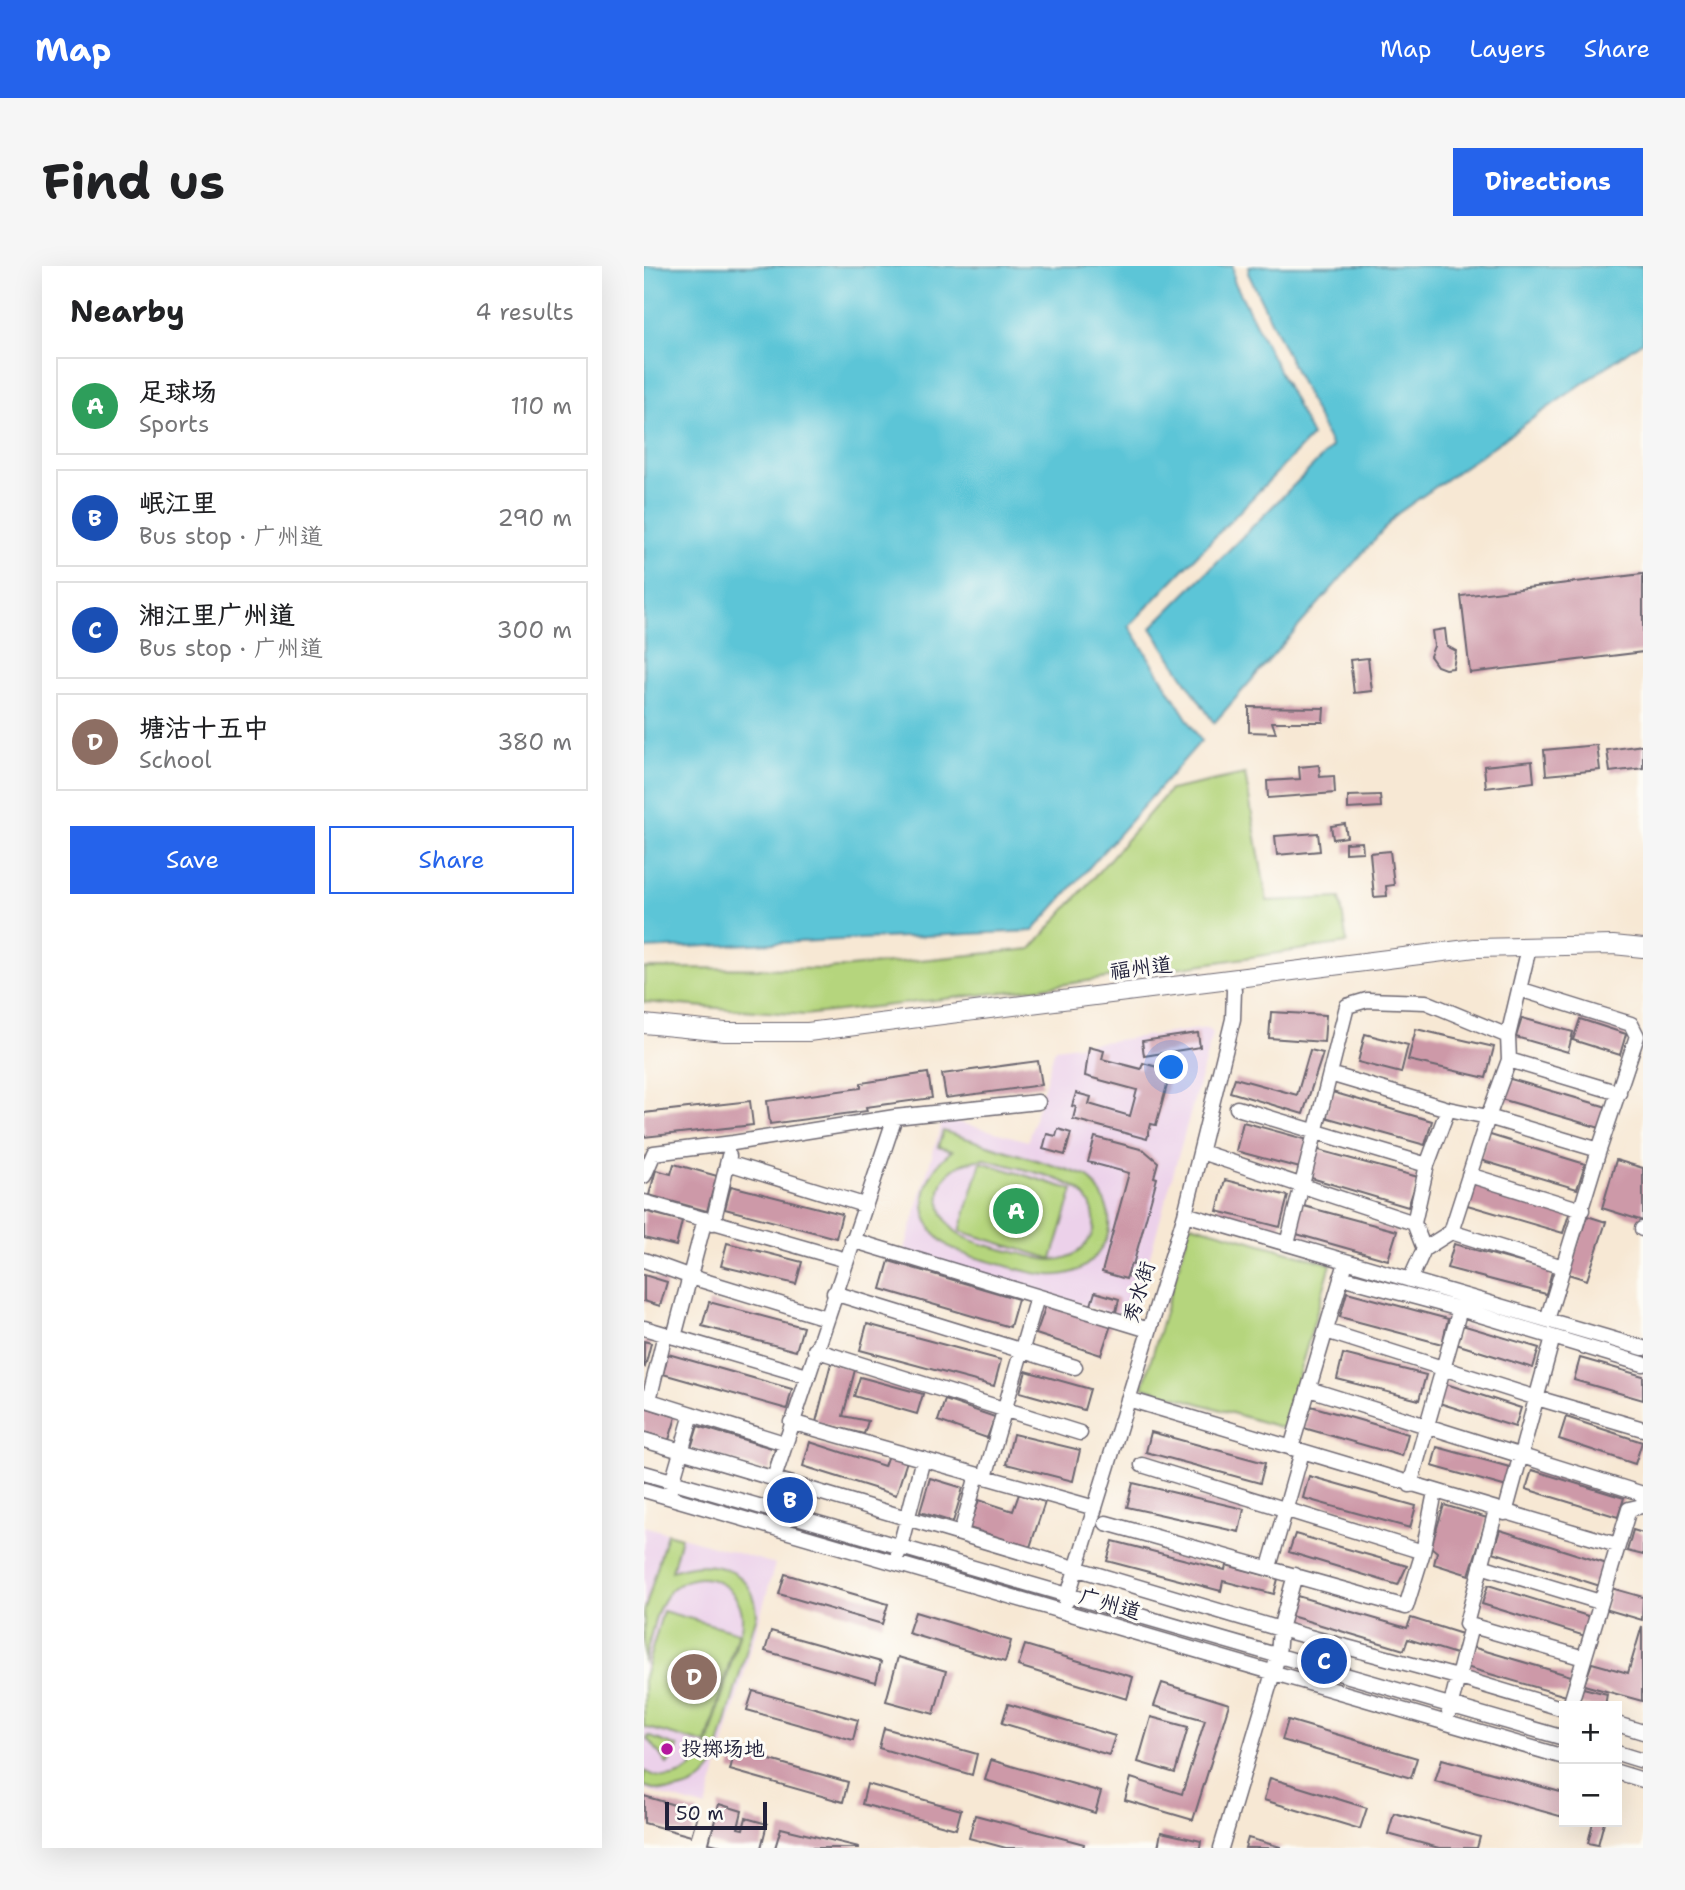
<!DOCTYPE html>
<meta charset="utf-8">
<style>
body{margin:0;font-family:"Shantell Sans","LXGW WenKai TC",sans-serif;background:#f6f6f6;color:#202124}
.controls{position:absolute;right:21px;bottom:21px;display:grid;overflow:hidden;border-radius:0px;box-shadow:0 7px 28px #0002}
.controls button{width:63px;height:63px;display:grid;place-items:center;padding:0;border:0;border-bottom:2px solid #e0e0e0;background:#fff;color:#202124;font:35px sans-serif}
.scale{position:absolute;left:21px;bottom:18px;width:102px;box-sizing:border-box;padding-left:7px;border:4px solid #22223b;border-top:0;font-size:19px;line-height:24px;white-space:nowrap;color:#22223b;-webkit-text-stroke:5px #fdfcf7;paint-order:stroke}
.you{position:absolute;left:528px;top:802px;width:24px;height:24px;margin:-18px;border:5px solid #fff;border-radius:50%;background:#1a73e8;box-shadow:0 0 0 10px #1a73e833}
.badge{display:grid;place-items:center;width:46px;height:46px;border-radius:50%;background:#2563eb;color:#fff;font-size:23px;font-weight:700}
.pin{position:absolute;translate:-50% -50%;border:4px solid #fff;box-shadow:0 2px 7px #0006}
.list{margin:0;padding:0;list-style:none}
h2{display:flex;justify-content:space-between;align-items:center;height:91px;margin:0;padding:0 28px;font-size:30px}
h2 small{font-size:23px;font-weight:400;color:#757577}
.list li{display:grid;grid-template-columns:46px 1fr auto;gap:21px;align-items:center;box-sizing:border-box;height:98px;margin:0 14px 14px;padding:0 14px;border:2px solid #e0e0e0;border-radius:0px}
.list b{display:block;font-size:26px;white-space:nowrap}
.list p{margin:0;font-size:23px;white-space:nowrap;color:#757577}
.list em{font-size:23px;font-style:normal;color:#757577}
.actions{display:flex;gap:14px;padding:21px 28px}
.actions a{flex:1;padding:16px 0;border:2px solid #2563eb;border-radius:0px;text-align:center;font-size:24px;color:#2563eb}
.actions .main{background:#2563eb;color:#fff}
.map{position:relative;flex:none;width:999px;height:1582px;overflow:hidden;border-radius:0px}
header{display:flex;align-items:center;gap:42px;box-sizing:border-box;height:98px;padding:0 35px;background:#2563eb;color:#fff}
header strong{font-size:33px}
nav{display:flex;gap:38px;margin-inline-start:auto;font-size:24px}
.intro{display:flex;align-items:center;justify-content:space-between;box-sizing:border-box;height:168px;padding:0 42px}
h1{margin:0;font-size:49px}
.button{padding:18px 32px;border-radius:0px;background:#2563eb;color:#fff;font-size:24px;font-weight:700}
main{display:flex;gap:42px;padding:0 42px}
aside{flex:1;background:#fff;border-radius:0px;box-shadow:0 7px 28px #0002}
.map>svg:first-child{display:block}
.built{fill:#ecd1ea}
.green{fill:#b5d57d;stroke:#6c7c5c;stroke-width:2;fill-rule:evenodd}
.water{fill:#5bc5d7;stroke:#3e7489;stroke-width:2}
.building{fill:#cd99a8}
.lines{fill:none;stroke-linecap:round;stroke-linejoin:round}
.minor-casing{stroke:#6d6771;stroke-width:17}
.major-casing{stroke:#6d6771;stroke-width:20}
.minor{stroke:#fff;stroke-width:14}
.major{stroke:#fff;stroke-width:18}
.poi-dot{fill:#b5179e;stroke:#fdfcf7;stroke-width:2.5}
.labels{text-anchor:middle;stroke-width:6;stroke-linejoin:round;paint-order:stroke}
.street-label{font-size:21px;fill:#22223b;stroke:#fdfcf7}
.poi-label{font-size:21px;fill:#22223b;stroke:#fdfcf7;text-anchor:start}
</style>
<header>
<strong>Map</strong>
<nav><a>Map</a><a>Layers</a><a>Share</a></nav>
</header>
<div class="intro"><h1>Find us</h1><a class="button">Directions</a></div>
<main>
<aside>
<h2>Nearby<small>4 results</small></h2>
<ul class="list">
<li><span class="badge" style="background:#2e9e5b">A</span><div><b>足球场</b><p>Sports</p></div><em>110 m</em></li>
<li><span class="badge" style="background:#1a4fb4">B</span><div><b>岷江里</b><p>Bus stop · 广州道</p></div><em>290 m</em></li>
<li><span class="badge" style="background:#1a4fb4">C</span><div><b>湘江里广州道</b><p>Bus stop · 广州道</p></div><em>300 m</em></li>
<li><span class="badge" style="background:#8d6e63">D</span><div><b>塘沽十五中</b><p>School</p></div><em>380 m</em></li>
</ul>
<div class="actions"><a class="main">Save</a><a>Share</a></div>
</aside>
<div class="map">
<svg width="999" height="1582" viewBox="0 0 999 1582">
<rect width="100%" height="100%" fill="#fdfcf7"/>
<filter id="ink" filterUnits="userSpaceOnUse"><feTurbulence type="fractalNoise" baseFrequency=".0143" numOctaves="2"/><feDisplacementMap in="SourceGraphic" scale="14" xChannelSelector="R" yChannelSelector="G"/><feConvolveMatrix kernelMatrix="1 2 1 2 8 2 1 2 1" color-interpolation-filters="sRGB"/></filter>
<filter id="wash" filterUnits="userSpaceOnUse"><feTurbulence type="fractalNoise" baseFrequency=".00686" numOctaves="4" result="noise"/><feDisplacementMap in="SourceGraphic" scale="28" xChannelSelector="R" yChannelSelector="G"/><feGaussianBlur stdDeviation="1.57" result="paint"/><feColorMatrix in="noise" values="0 0 0 0 0 0 0 0 0 0 0 0 0 0 0 0 0 1.4 0 .05"/><feComposite in="paint" operator="in"/></filter>
<g filter="url(#wash)">
<rect width="100%" height="100%" fill="#f7e8d4"/>
<path class="built" d="M564,762L569,767L488,1053L260,986L299,852L384,875L411,782Z
M0,1260L131,1298L62,1542L0,1524Z"/>
<path class="green" d="M601,508L623,635L696,632L703,677L395,722L160,749L0,736V702L185,703L387,683L526,524Z
M299,865L443,910C458,925 469,946 464,968C461,979 455,987 447,995C421,1020 385,1006 355,998C339,993 319,990 304,980C268,955 275,909 308,885L294,881ZM341,893C363,900 422,911 437,926C470,959 436,1004 394,992C373,986 334,980 317,969C294,956 286,918 311,902C319,896 331,894 341,893Z
M337,896L429,924L408,993L316,965Z
M547,958L687,998L639,1162L499,1121Z
M23,1267L37,1271L28,1305C65,1291 110,1301 113,1348L69,1501C53,1525 26,1530 0,1520V1505C27,1520 50,1507 63,1482L97,1362C106,1320 54,1295 25,1326C10,1343 6,1376 0,1398V1347Z
M19,1345L94,1366L62,1478L0,1461V1411Z
M4,1470L34,1481L31,1490L23,1498L7,1476L3,1474Z"/>
<path class="water" d="M0,0H589L590,15L668,170L485,360L557,475L389,665L0,683Z
M605,0H999V75L753,248L570,457L507,362L688,181L604,7Z"/>
<g id="blocks">
<path class="building" d="M999,308V386L826,407L817,330Z
M801,363L803,380L812,385L809,402L801,403L793,400L786,390L790,380L788,365Z
M724,392L728,425L710,427L706,394Z
M605,441L680,442L679,456H628L632,467L605,466Z
M953,479L956,504L902,509L900,484Z
M999,479V502L966,506L963,484Z
M888,495L890,516L842,522L840,500Z
M675,499L676,511L690,510L691,527L624,532L623,515L656,513L655,501Z
M736,529L737,541L704,543V530Z
M701,558L703,571L689,573L687,560Z
M674,567L676,585L633,589L631,570Z
M718,576L719,586L701,587V577Z
M746,585L750,619L742,620L743,630L730,631L726,587Z
M627,746L682,749L680,776L625,772Z
M878,752L929,766L924,786L872,771Z
M936,753L982,768L976,789L929,774Z
M772,763L850,781L842,812L764,794Z
M554,767L556,781L500,790L498,775Z
M721,768L764,779L757,807L714,796Z
M445,781L460,785L458,793L497,803L499,797L527,805L512,859L507,858L503,873L429,853L432,841L428,840L432,827L447,831L445,838L486,850L493,824L441,810Z
M666,784L679,787L659,848L586,826L591,812L653,829Z
M394,795L398,819L302,832L298,808Z
M284,807L288,832L222,841L223,845L126,858L123,835L217,822V817Z
M863,812L963,841L956,862L857,833Z
M688,826L788,855L781,879L681,851Z
M106,835L109,859L0,871V847Z
M599,856L664,874L656,902L592,885Z
M414,863L427,867L421,889L399,883L403,868L412,870Z
M843,868L941,898L933,923L836,894Z
M451,871L500,884L514,896L510,911L513,912L489,999L487,998L482,1013L458,1006L485,907L444,896Z
M671,883L774,911L764,941L664,911Z
M972,894L999,902V955L958,942Z
M30,898L73,910L63,945L5,929L12,904L27,908Z
M581,914L644,930L636,961L573,945Z
M826,916L926,945L919,967L820,938Z
M87,920L198,948L192,972L81,943Z
M656,939L753,965L744,994L649,967Z
M0,945L38,955L32,980L0,972Z
M943,950L962,956L943,1014L924,1008Z
M83,977L158,996L152,1018L77,1000Z
M810,978L908,1005L902,1028L803,1002Z
M245,995L374,1033L366,1061L237,1023Z
M0,1009L23,1016L16,1040L0,1035Z
M451,1026L475,1033L472,1046L447,1039Z
M703,1026L804,1053L798,1078L696,1051Z
M65,1036L159,1061L152,1085L58,1060Z
M402,1039L467,1059L457,1089L392,1068Z
M223,1058L357,1094L350,1120L216,1084Z
M818,1059L895,1082L889,1102L812,1078Z
M0,1075L7,1077L1,1101L0,1100Z
M24,1088L148,1123L143,1143L19,1108Z
M699,1088L782,1109L775,1134L693,1113Z
M936,1092L999,1110V1134L930,1114Z
M187,1097L211,1104L199,1150L224,1155L220,1168L172,1156Z
M382,1105L446,1123L440,1144L376,1126Z
M216,1111L279,1128L273,1148L210,1130Z
M799,1117L877,1142L871,1161L792,1136Z
M301,1134L351,1151L343,1172L294,1155Z
M667,1140L764,1168L758,1190L660,1162Z
M0,1141L32,1151L25,1174L0,1166Z
M922,1151L998,1176L991,1198L915,1173Z
M54,1160L131,1183L125,1205L47,1182Z
M507,1166L621,1197L616,1217L502,1186Z
M369,1168L436,1184L429,1215L362,1198Z
M166,1176L240,1200L244,1189L263,1195L252,1229L159,1200Z
M793,1181L869,1202L863,1221L788,1200Z
M888,1204L980,1232L974,1251L882,1223Z
M665,1210L772,1240L766,1262L659,1232Z
M286,1212L319,1222L309,1256L276,1246Z
M489,1217L600,1243L595,1266L483,1241Z
M375,1228L401,1236L386,1281L325,1262L335,1234L369,1245Z
M800,1239L843,1252L825,1309L790,1298L793,1286L787,1281Z
M856,1264L963,1298L956,1320L849,1286Z
M989,1264L999,1267V1289L983,1285Z
M651,1268L763,1300L754,1319L645,1286Z
M469,1275L581,1304L582,1299L634,1313L630,1328L579,1315L577,1325L463,1295Z
M141,1308L244,1338L238,1358L135,1328Z
M844,1319L947,1351L941,1370L838,1338Z
M967,1322L999,1331L998,1354L961,1343Z
M653,1330L763,1362L767,1352L818,1368L812,1388L764,1373L760,1384L647,1350Z
M271,1346L367,1375L361,1396L264,1367Z
M998,1360V1435L940,1419L948,1397L984,1407Z
M127,1365L237,1396L232,1416L121,1385Z
M381,1379L489,1411L483,1433L374,1400Z
M828,1381L927,1410L922,1430L822,1401Z
M254,1391L302,1405L290,1448L242,1435Z
M518,1417L585,1438L549,1554L481,1534L487,1512L538,1528L561,1454L510,1440Z
M939,1422L963,1428L961,1440H940L934,1436Z
M109,1425L214,1454L209,1474L103,1444Z
M364,1438L471,1470L465,1489L358,1457Z
M507,1451L544,1461L531,1507L494,1496Z
M644,1454L773,1492L767,1512L638,1474Z
M240,1462L333,1488L328,1509L235,1482Z
M91,1484L204,1516L199,1536L86,1504Z
M798,1493L920,1527L919,1551L791,1515Z
M347,1494L457,1526L451,1547L341,1514Z
M626,1512L723,1542L716,1563L620,1534Z
M223,1518L317,1544L312,1563L218,1538Z
M0,1530L54,1546L47,1570L0,1557Z
M75,1538L98,1545L94,1562L99,1563L102,1552L123,1558L117,1582H85L65,1577Z
M750,1547L836,1571L833,1582H795L744,1568Z
M331,1549L440,1578L439,1582H362L325,1572Z
M949,1556H960L954,1579L944,1577Z
M137,1562L215,1581V1582H131Z
M517,1566L557,1575L556,1582H514Z
M604,1572L637,1581V1582H601Z"/>
</g>
</g>
<g filter="url(#ink)">
<use href="#blocks" fill-opacity="0" stroke="#6d6771" stroke-width="2"/>
<g class="lines">
<g class="minor-casing">
<path id="minor" d="M875,723L987,758L993,770L955,884L903,1054
M865,794L975,827
M686,808L804,843
M593,842L783,899
M557,886L770,957
M84,897L220,939
M825,909L938,944
M0,910L10,887L89,877L251,851L394,836
M0,936L202,994
M541,948L999,1082
M69,957L85,890
M998,963H999
M807,966L919,1001
M208,974L505,1064
M643,978L703,740L723,734L782,736L864,770
M780,983L807,966L844,851L955,884
M0,994L47,1011L182,1052
M697,1011L816,1043L999,1098
M766,1014L780,983L770,957L783,899L804,843L844,851L865,794L864,770L883,690
M190,1027L431,1101
M0,1062L163,1110
M682,1065L893,1132L999,1163
M30,1071L61,953
M171,1084L436,1167
M665,1123L999,1228
M0,1133L140,1177
M484,1133L973,1279
M5,1134L21,1068
M147,1156L451,1242
M0,1174L636,1363L813,1411L920,1443
M647,1182L700,1003
M498,1199L779,1286
M0,1207L920,1472
M341,1211L393,1031
M130,1212L251,851
M766,1219L816,1043
M0,1224L920,1491
M26,1224L48,1148
M852,1244L822,1358L940,1392
M861,1247L909,1071
M462,1257L762,1341L779,1286L791,1226
M317,1267L333,1209
M254,1288L279,1193
M837,1300L956,1336
M625,1301L658,1186
M422,1336L541,948L589,753L590,724L588,714
M926,1440L985,1243L998,1240L999,1236
M805,1446L827,1360
M973,1458L999,1466
M973,1487L999,1495
M973,1506L999,1514
M577,1582L634,1390L636,1363L651,1309"/>
</g>
<g class="major-casing">
<path id="major" d="M0,758L81,766H164L831,682L969,679L999,682"/>
</g>
<use href="#minor" class="minor"/>
<use href="#major" class="major"/>
</g>
</g>
<circle class="poi-dot" cx="23" cy="1483" r="7"/>
<g class="labels">
<g class="street-label">
<text transform="translate(497 702) rotate(-7)" y="7">福州道</text>
<text transform="translate(495 1026) rotate(-73)" y="7">秀水街</text>
<text transform="translate(466 1338) rotate(16)" y="7">广州道</text>
</g>
<g class="poi-label">
<text x="37" y="1490">投掷场地</text>
</g>
</g>
</svg>
<div class="controls">
<button>+</button>
<button>−</button>
</div>
<div class="scale">50 m</div>
<div class="you"></div>
<div class="pin badge" style="left:372px;top:945px;background:#2e9e5b">A</div>
<div class="pin badge" style="left:146px;top:1234px;background:#1a4fb4">B</div>
<div class="pin badge" style="left:680px;top:1395px;background:#1a4fb4">C</div>
<div class="pin badge" style="left:50px;top:1411px;background:#8d6e63">D</div>
</div>
</main>
